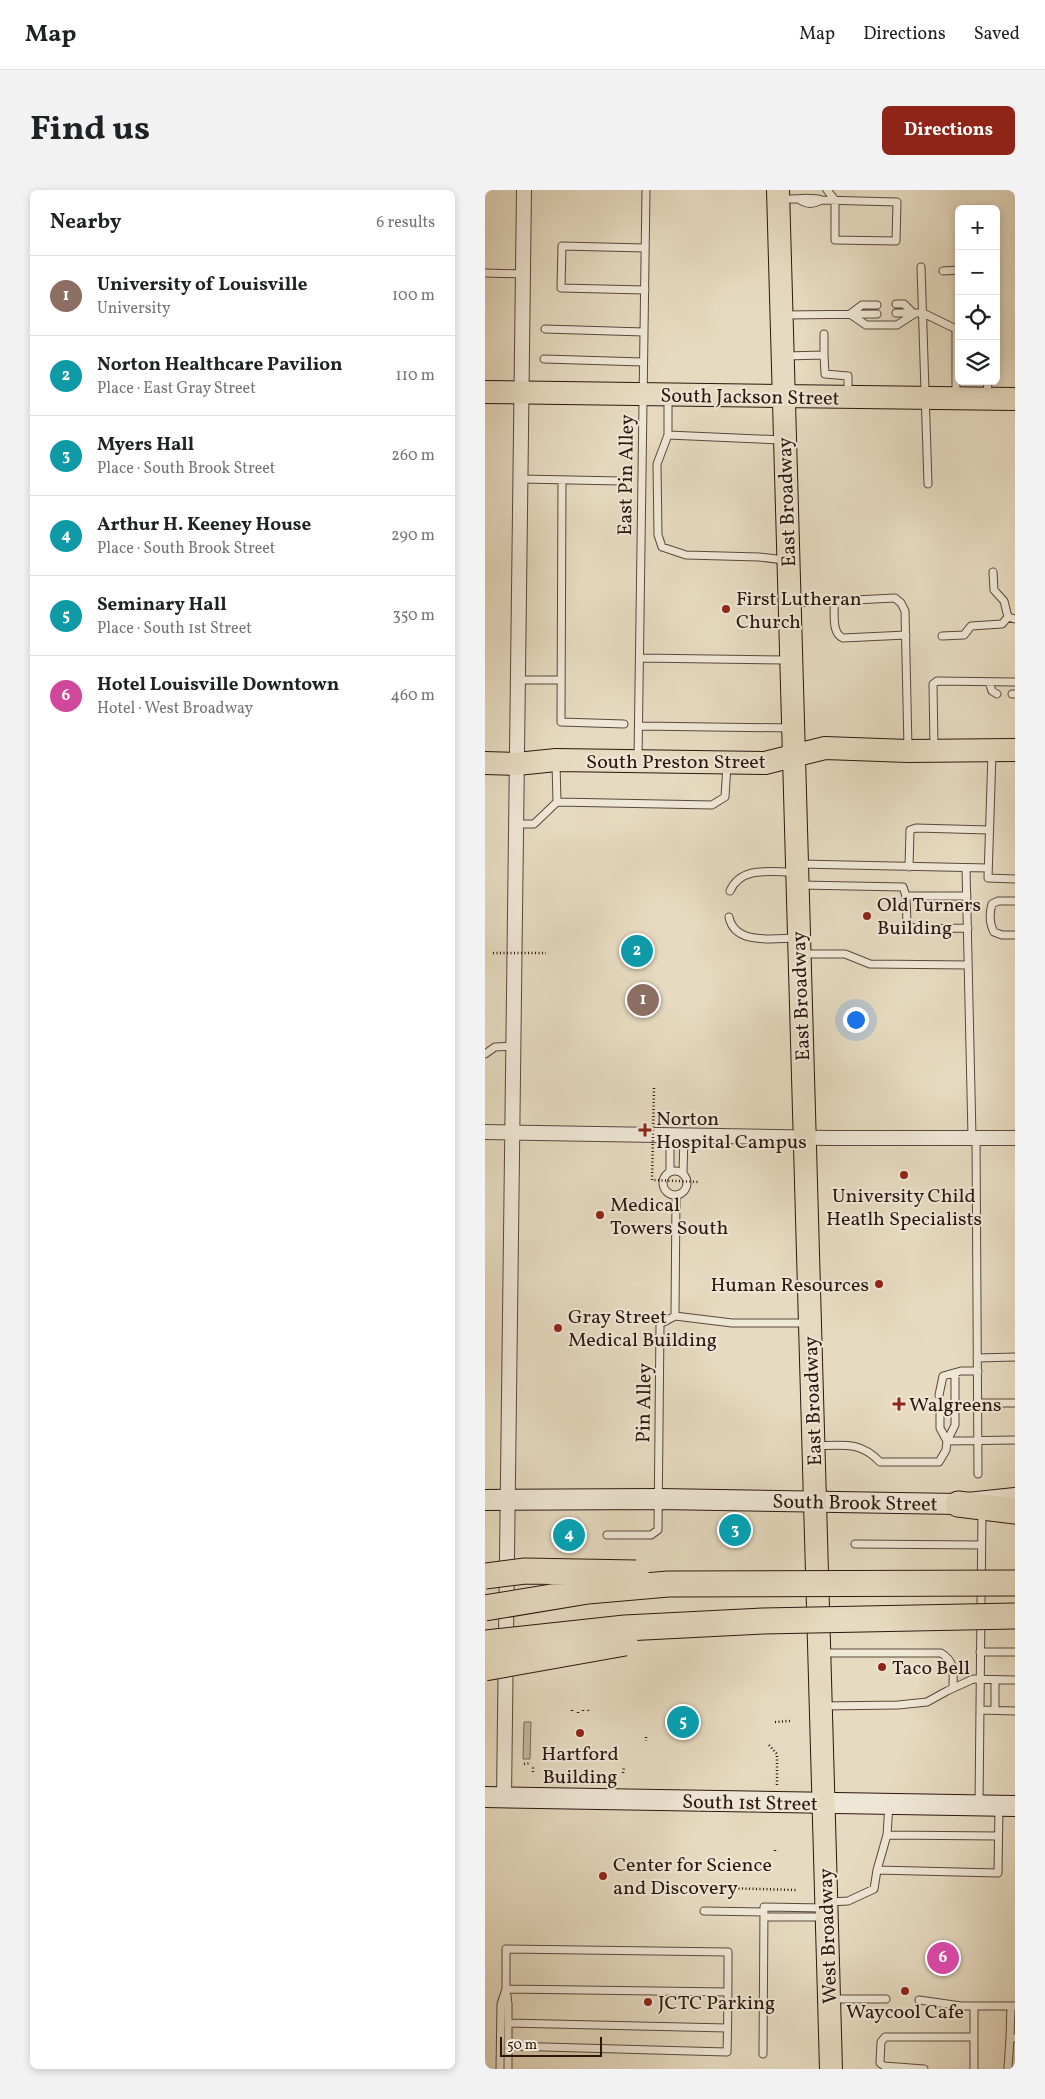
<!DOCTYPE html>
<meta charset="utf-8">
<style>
body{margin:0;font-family:Vollkorn,serif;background:#f2f2f2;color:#202124}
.controls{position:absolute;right:15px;top:15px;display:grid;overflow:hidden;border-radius:8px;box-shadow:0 2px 8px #0003}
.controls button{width:45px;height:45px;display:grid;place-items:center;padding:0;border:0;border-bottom:1px solid #e0e0e0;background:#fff;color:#202124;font:25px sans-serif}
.scale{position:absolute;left:15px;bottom:12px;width:102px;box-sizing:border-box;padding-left:5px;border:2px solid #2c170f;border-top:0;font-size:14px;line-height:18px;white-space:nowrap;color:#2c170f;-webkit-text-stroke:4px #efe7d6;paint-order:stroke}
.you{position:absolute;left:370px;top:829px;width:18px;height:18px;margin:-12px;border:4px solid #fff;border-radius:50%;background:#1a73e8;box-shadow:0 0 0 8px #1a73e833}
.badge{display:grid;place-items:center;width:32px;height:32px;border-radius:50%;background:#8f2418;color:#fff;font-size:16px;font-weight:700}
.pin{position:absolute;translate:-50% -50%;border:2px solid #fff;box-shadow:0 1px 5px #0006}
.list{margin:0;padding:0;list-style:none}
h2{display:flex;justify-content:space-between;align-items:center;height:65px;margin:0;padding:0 20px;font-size:21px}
h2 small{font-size:16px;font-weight:400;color:#757577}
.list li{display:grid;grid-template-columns:32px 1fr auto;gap:15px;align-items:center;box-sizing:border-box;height:80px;padding:0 20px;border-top:1px solid #e0e0e0}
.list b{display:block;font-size:19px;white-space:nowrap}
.list p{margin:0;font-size:16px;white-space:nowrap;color:#757577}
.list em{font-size:16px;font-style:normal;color:#757577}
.icon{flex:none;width:28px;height:28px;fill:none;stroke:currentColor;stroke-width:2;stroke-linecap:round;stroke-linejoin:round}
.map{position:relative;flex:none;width:530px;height:1879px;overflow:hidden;border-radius:8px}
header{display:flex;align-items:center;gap:30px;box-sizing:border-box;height:70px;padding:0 25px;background:#fff;border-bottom:1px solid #e0e0e0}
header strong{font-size:24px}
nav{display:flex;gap:28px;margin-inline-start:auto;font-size:18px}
.intro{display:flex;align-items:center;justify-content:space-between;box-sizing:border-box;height:120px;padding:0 30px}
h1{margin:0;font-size:35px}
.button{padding:12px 22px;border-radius:8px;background:#8f2418;color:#fff;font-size:18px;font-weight:700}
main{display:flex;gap:30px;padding:0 30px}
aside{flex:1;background:#fff;border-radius:8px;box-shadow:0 2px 8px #0003}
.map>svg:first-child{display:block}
.green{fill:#c6b9a2;stroke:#796858}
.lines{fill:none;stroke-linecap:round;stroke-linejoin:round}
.lane-casing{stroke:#5a483b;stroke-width:9}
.street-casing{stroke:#5a483b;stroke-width:16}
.secondary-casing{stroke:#2c170f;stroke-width:22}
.primary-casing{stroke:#2c170f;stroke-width:24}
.highway-casing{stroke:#2c170f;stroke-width:27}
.path{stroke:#2c170f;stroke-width:2.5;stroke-dasharray:1 2.5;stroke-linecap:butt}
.lane{stroke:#efe7d6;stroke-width:7}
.street{stroke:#efe7d6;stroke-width:14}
.secondary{stroke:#efe7d6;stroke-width:20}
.primary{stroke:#e6dac0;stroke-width:22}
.highway{stroke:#e6dac0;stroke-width:25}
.highway-bridge-casing{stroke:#2c170f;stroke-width:27;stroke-linecap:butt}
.path-bridge{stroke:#2c170f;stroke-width:2.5;stroke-dasharray:1 2.5;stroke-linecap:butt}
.highway-bridge{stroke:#e6dac0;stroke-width:25}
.poi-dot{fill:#8f2418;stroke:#efe7d6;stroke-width:2}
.labels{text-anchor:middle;stroke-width:4;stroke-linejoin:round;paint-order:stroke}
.street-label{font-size:20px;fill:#2c170f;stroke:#efe7d6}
.poi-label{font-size:20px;fill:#2c170f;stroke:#efe7d6;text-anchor:start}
</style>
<header>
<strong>Map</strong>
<nav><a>Map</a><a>Directions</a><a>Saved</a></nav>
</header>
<div class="intro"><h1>Find us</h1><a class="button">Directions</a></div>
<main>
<aside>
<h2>Nearby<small>6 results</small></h2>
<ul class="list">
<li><span class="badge" style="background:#8d6e63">1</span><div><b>University of Louisville</b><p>University</p></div><em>100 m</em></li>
<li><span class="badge" style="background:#0f9aa8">2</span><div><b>Norton Healthcare Pavilion</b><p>Place · East Gray Street</p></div><em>110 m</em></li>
<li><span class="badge" style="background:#0f9aa8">3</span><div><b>Myers Hall</b><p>Place · South Brook Street</p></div><em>260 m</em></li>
<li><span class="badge" style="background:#0f9aa8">4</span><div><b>Arthur H. Keeney House</b><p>Place · South Brook Street</p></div><em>290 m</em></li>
<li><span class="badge" style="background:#0f9aa8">5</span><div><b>Seminary Hall</b><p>Place · South 1st Street</p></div><em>350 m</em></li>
<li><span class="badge" style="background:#d1479c">6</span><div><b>Hotel Louisville Downtown</b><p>Hotel · West Broadway</p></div><em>460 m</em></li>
</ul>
</aside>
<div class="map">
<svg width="530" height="1879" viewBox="0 0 530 1879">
<rect width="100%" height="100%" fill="#e6dac0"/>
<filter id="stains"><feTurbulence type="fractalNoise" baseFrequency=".004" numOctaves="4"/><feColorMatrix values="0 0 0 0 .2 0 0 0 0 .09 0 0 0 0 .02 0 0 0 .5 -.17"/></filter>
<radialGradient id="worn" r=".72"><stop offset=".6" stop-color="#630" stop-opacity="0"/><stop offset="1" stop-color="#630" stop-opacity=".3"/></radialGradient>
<path class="green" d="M39,1532H46L45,1569H38Z"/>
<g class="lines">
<g class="lane-casing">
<path id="lane" d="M296,9C310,10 324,6 337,10C328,14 323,15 315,10
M337,10L412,12L411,51L350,50V10L342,0
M436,77L443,294
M458,81L474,80
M0,83L38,84
M160,100L76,98L77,56L160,58
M392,115H377L365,124L381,135H412L429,124L419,114H411
M411,123H438L471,139V206
M299,125L392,124
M60,139L159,142
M339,165V144
M300,166L339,165L340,184L363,186V204
M59,169L158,172
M502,206L503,191
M183,207V245L297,250
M183,245L172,274L173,345L177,357L201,365L274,367L300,370
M36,289L136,291
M77,290L76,532L139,534
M508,382L509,400L519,411L523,427L530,429
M349,411C350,423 346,443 358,448L421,445
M308,413L410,408L416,413L420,421L423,558
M457,446L479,445L486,436L517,434L523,427
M155,468L303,470
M33,490H76
M504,492L507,501L512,504
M527,504H530
M154,536L306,538
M449,558L448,494L452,491L530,492
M507,563L503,688L530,689
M153,569L161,0
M71,573L72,612L227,615L240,607L242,575
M31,634H49L72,612
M314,674L503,678
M424,677L425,640L431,638L504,640
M481,678L487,947
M315,695L418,697L421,706
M245,701C256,676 285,682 309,682
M482,706H421L422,733L426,737L433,739L483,738
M530,711H513L507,714C504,725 504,733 509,742L517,745H530
M244,727C250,756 289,748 312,748
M318,764H360L385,774L483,775
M0,864L10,857L29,856
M491,947L493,1284
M178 993a12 12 0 1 1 24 0a12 12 0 1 1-24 0Z
M185,982V945
M198,984L199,945
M190,1126L247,1133H322
M492,1168L530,1167
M454,1205L458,1186L476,1181H493
M493,1213H530
M455,1223V1238L462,1251
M462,1251L470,1235V1183
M331,1256C358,1255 375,1251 395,1272H454L461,1260L462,1251L530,1250
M122,1345H166L173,1340L175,1134L190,1126L191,1006
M370,1354L496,1355
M495,1462H530
M338,1463H456C471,1472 468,1483 468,1498
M338,1516L413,1515L442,1512L462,1501L488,1489L530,1490
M496,1520L530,1521
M510,1520V1490
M494,1615L497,1321
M402,1645L513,1646
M392,1680L402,1645L404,1614
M344,1712L363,1711L389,1699L392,1680L513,1683L514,1617
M219,1721L279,1722
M279,1727H339
M347,1809H401
M434,1810L476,1816H530
M23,1833L242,1838
M489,1847V1816
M525,1848L526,1816
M23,1856L242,1862C243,1829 243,1796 243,1762L21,1759V1799L243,1802
M278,1864L279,1717L340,1718
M15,1879L16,1814L21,1799L23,1814V1879
M439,1879L399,1876L395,1873L396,1852L400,1847H489V1879
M523,1879L525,1848H530"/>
</g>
<g class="street-casing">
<path id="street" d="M0,942L344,948H530
M19,1608L39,0"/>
</g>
<g class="secondary-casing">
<path id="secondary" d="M0,1310L174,1309L473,1314L530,1308
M0,1607L530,1616"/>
</g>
<g class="primary-casing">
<path id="primary" d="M293,0L346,1879
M0,202L530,209
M0,573L32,574L71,570L280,573L340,558L423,561L530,560"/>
</g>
<g class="highway-casing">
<path id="highway" d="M473,1314L530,1321"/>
</g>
<path class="path" d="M87,1520V1522
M98,1520V1523
M103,1520L104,1523
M93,1523V1520
M290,1532L305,1531
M161,1547V1551
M284,1555L292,1564V1595
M39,1574L46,1573
M48,1582V1576
M138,1583L139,1577
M290,1661V1659
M236,1698L311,1700"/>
<use href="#lane" class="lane"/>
<use href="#street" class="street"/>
<use href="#secondary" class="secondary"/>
<use href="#primary" class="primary"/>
<use href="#highway" class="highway"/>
<g class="highway-bridge-casing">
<path id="highway-bridge" d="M0,1386L40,1381L151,1383
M0,1418L103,1401L183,1394L530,1393
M0,1453L140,1438L278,1431L530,1426
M0,1478L140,1453"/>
</g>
<path class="path-bridge" d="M8,763H61
M169,898L167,990L215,992"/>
<use href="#highway-bridge" class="highway-bridge"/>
</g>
<g class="poi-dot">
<circle cx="241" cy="419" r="5"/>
<circle cx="382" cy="726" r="5"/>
<path d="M157.5 932.5h5v5h5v5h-5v5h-5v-5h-5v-5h5z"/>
<circle cx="419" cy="985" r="5"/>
<circle cx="115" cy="1025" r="5"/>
<circle cx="394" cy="1094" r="5"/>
<circle cx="73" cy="1138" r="5"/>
<path d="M411.5 1206.5h5v5h5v5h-5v5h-5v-5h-5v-5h5z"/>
<circle cx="397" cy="1477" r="5"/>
<circle cx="95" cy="1543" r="5"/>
<circle cx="118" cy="1686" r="5"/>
<circle cx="420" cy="1801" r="5"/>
<circle cx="163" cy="1812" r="5"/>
</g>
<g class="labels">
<g class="street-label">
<text transform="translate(265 206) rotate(1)" y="7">South Jackson Street</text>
<text transform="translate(140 285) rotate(-89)" y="7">East Pin Alley</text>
<text transform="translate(301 312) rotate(-92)" y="7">East Broadway</text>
<text x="191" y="578">South Preston Street</text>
<text transform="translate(315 806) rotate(-92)" y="7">East Broadway</text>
<text transform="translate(327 1211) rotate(-92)" y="7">East Broadway</text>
<text transform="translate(158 1213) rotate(-89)" y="7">Pin Alley</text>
<text transform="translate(370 1312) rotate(1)" y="7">South Brook Street</text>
<text transform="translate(265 1612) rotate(1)" y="7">South 1st Street</text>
<text transform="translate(342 1746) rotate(-92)" y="7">West Broadway</text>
</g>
<g class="poi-label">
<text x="251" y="415">First Lutheran<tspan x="251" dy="23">Church</tspan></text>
<text x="392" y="721">Old Turners<tspan x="392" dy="23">Building</tspan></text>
<text x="171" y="935">Norton<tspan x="171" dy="23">Hospital Campus</tspan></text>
<text x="419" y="1012" text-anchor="middle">University Child<tspan x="419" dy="23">Heatlh Specialists</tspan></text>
<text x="125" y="1021">Medical<tspan x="125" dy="23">Towers South</tspan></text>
<text x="384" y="1101" text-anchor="end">Human Resources</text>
<text x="83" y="1133">Gray Street<tspan x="83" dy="23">Medical Building</tspan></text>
<text x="424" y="1221">Walgreens</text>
<text x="407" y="1484">Taco Bell</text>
<text x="95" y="1570" text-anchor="middle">Hartford<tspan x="95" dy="23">Building</tspan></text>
<text x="128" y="1681">Center for Science<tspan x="128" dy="23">and Discovery</tspan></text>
<text x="173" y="1819">JCTC Parking</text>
<text x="420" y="1828" text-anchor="middle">Waycool Cafe</text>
</g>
</g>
<rect width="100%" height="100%" filter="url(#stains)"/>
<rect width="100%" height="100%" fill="url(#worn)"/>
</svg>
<div class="controls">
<button>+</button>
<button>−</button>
<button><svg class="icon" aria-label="locate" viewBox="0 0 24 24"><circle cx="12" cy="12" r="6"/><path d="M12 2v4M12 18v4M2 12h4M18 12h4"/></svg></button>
<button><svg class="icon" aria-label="layers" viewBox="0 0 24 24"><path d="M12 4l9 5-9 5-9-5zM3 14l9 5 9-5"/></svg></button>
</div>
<div class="scale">50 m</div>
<div class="you"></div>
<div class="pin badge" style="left:158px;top:810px;background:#8d6e63">1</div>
<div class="pin badge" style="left:152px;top:761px;background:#0f9aa8">2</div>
<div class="pin badge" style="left:250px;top:1340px;background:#0f9aa8">3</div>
<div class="pin badge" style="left:84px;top:1345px;background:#0f9aa8">4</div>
<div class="pin badge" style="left:198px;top:1532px;background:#0f9aa8">5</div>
<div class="pin badge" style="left:458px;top:1768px;background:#d1479c">6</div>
</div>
</main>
